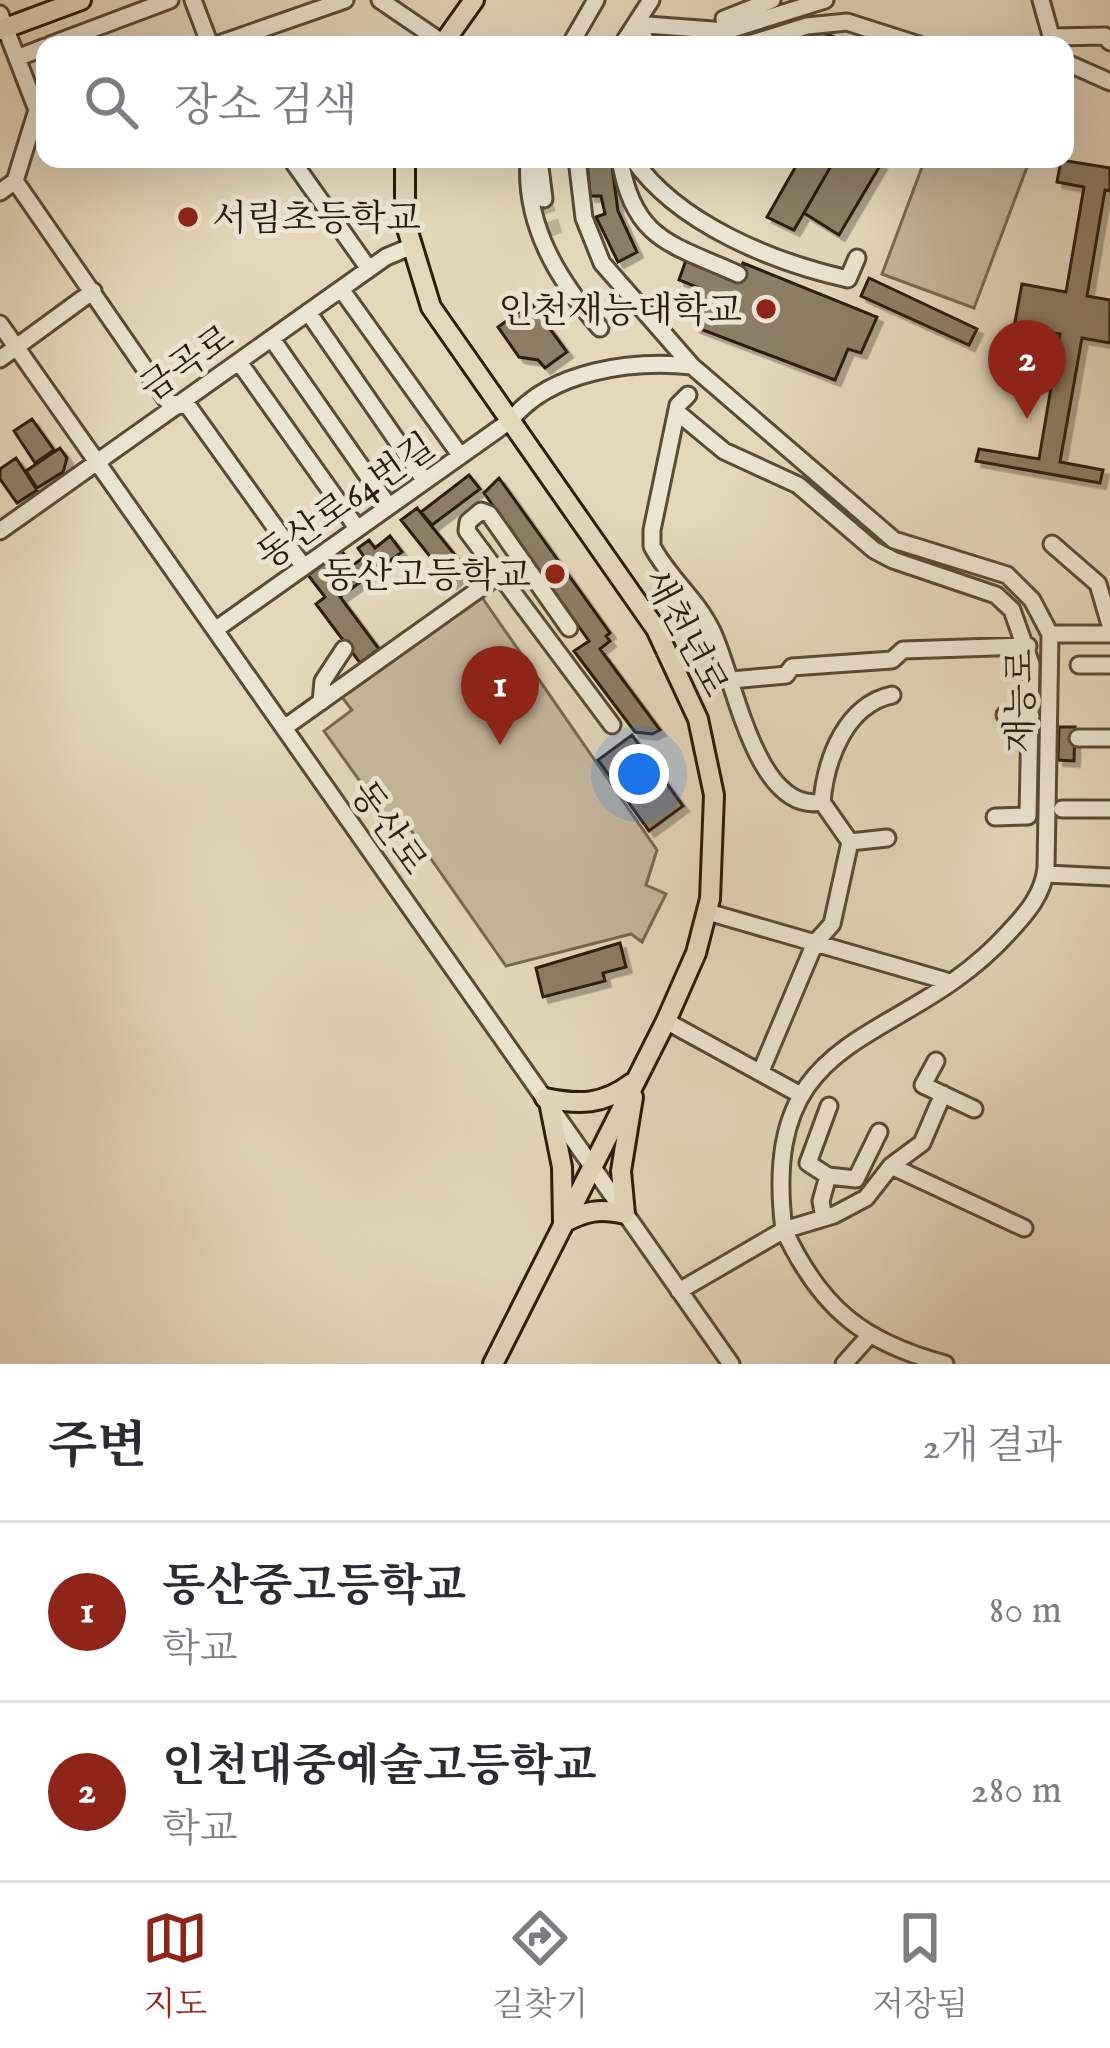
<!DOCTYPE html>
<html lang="ko">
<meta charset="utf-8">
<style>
body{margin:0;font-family:"IM FELL English","Noto Serif KR",serif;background:#f2f2f3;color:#2b2b33}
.you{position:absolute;left:639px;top:774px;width:42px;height:42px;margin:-30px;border:9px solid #fff;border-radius:50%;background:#1a73e8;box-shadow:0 0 0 18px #1a73e833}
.badge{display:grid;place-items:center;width:78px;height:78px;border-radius:50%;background:#8f2418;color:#fff;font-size:39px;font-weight:700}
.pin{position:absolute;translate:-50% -99px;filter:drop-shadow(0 3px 6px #0008)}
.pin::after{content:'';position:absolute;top:63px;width:42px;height:36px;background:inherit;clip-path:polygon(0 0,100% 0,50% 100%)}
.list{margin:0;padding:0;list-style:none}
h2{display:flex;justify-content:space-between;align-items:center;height:156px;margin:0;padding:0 48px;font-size:51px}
h2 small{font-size:39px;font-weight:400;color:#7c7c81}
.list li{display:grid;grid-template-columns:78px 1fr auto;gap:36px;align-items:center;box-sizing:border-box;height:180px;padding:0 48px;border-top:3px solid #e1e1e2}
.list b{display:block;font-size:45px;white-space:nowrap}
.list p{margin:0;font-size:39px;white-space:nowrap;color:#7c7c81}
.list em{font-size:39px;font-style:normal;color:#7c7c81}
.icon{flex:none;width:66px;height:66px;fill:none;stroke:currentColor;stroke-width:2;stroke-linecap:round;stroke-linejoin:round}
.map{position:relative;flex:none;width:1110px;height:1364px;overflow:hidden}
.search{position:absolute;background:#fff;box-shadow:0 12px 48px #0002;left:36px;right:36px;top:36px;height:132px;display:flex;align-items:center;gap:30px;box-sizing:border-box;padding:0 42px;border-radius:24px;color:#7c7c81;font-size:45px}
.sheet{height:516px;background:#fff}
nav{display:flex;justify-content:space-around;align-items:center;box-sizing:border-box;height:168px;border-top:3px solid #e1e1e2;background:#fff;font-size:33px;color:#7c7c81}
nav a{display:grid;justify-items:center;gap:6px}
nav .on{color:#8f2418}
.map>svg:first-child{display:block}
.garden{fill:#c5b79e;stroke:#786954;stroke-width:3}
.building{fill:#8c7d66;stroke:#2c1b09;stroke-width:3;filter:url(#shadow)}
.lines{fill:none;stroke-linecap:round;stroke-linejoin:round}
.minor-tunnel{stroke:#bfb198;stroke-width:15;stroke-dasharray:15 8;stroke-linecap:butt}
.minor-casing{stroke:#5a4a36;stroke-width:21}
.major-casing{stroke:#2c1b09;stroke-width:24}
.minor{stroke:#ede5d3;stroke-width:15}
.major{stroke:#e4d7bc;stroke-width:18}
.poi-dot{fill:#8f2418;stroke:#ede5d3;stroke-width:4.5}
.labels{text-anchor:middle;stroke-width:10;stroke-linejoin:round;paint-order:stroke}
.poi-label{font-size:36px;fill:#2c1b09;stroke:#ede5d3;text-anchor:end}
.street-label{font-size:36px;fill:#2c1b09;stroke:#ede5d3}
</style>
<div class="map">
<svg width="1110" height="1364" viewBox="0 0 1110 1364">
<defs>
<filter id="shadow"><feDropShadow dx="5.5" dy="5.5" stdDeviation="0" flood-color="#0004"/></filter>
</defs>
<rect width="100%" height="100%" fill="#e4d7bc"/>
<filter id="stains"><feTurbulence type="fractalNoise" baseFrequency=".00167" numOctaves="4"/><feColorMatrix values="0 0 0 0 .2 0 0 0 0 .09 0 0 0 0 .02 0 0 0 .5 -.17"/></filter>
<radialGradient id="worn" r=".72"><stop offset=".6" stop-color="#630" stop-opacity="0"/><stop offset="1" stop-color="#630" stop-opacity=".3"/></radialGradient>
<path class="garden" d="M925,159H1006L1027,167L974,308L882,274Z
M481,596L657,850L646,885L666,894L642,942L631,934L506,966L410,829L399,836L324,731L352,710L341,696Z"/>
<path class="building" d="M812,29L857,45H806Z
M587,159H611L618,211L637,252L618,262L596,217L605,214L601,196H590Z
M800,159H835L794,230L767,217Z
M835,159H872L881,164L839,235L804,213Z
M1061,160L1110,168V191L1105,190L1087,296L1110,300V343L1082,338L1060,462L1103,470L1100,483L976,461L979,449L1039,459L1060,334L1014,327L1022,284L1066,292L1084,187L1057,182Z
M686,260L734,281L743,263L877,317L861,353L848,349L835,380L695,327L704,307L691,302L697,287L679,280Z
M869,278L977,329L969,345L861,296Z
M531,303L567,352L545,368L538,360L519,357L498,327Z
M32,419L54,450L35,463L14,431Z
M60,448L67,458L63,472L37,488L26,471Z
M16,458L37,490L17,503L0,479V469Z
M469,475L480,489L432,525L421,512Z
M499,478L610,633L606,636L610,641L600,649L660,730L652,734L635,732L574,651L589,641L484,493Z
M417,508L467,570L451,583L401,520Z
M390,536L402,552L340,597L329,583L364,557L358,548L369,540L375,548Z
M341,550L349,560L326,578L379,649L360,663L316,604L325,597L308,575Z
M1059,727H1075L1074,761L1058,760Z
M632,735L683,806L649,831L598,760Z
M620,943L626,967L603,973L605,981L543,997L536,968Z"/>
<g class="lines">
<path class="minor-tunnel" d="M544,199L557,241"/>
<g class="minor-casing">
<path id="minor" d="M193,0L210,45
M380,0L443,43
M1041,0L1053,43
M0,14L37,110L15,181L0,192
M726,31L724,19L772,0
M1051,37L1105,36L1110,42
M50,45L170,0
M216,45L345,0
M570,45L596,0
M622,45L651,0
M646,45L640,21L647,25L726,31L825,0
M746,45L807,26L847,22L919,45
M17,58L45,47
M1065,62L1110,82
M291,159L369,269
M529,159C524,225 558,280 600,328
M539,159L544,199
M577,159L584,218L602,263L692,366L894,540L1007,575L1032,600L1050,634L1046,868C1043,894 1027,913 1010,931C903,1051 758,1021 784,1230L679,1291
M620,159C633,240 671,244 738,274
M633,159C678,224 773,262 848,279L857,258
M15,181L168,402L188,406L303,566
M341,289L460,455
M308,312L424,480
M0,324L731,1364
M272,339L388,505
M0,359L93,291
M239,362L357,528
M688,395L678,405L652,530V546C667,576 697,599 712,631C734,675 755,815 822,802
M677,412L724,451L798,485L874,550L893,560L996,595L1012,610L1031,664L1028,816L995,817
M0,531L386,257L410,247
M1052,544L1098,584L1110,625
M569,628L489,514L481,511L468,522L467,531L612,725
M215,630L511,420C551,370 633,360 692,366
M1050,634H1110
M1079,665H1110
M732,680L786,675L792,667L892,660L903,650L1028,646
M321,702L323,681L344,649
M1005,715L1031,716
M284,728L499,575
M1078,738H1110
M1062,809H1110
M850,842L887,838
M1046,874L1110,877
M708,912L950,982
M666,1021L799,1094
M936,1061L923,1085L974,1109
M761,1071L815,943L832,924L850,842L822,802C826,758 846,705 892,695
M943,1094L922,1143L891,1166L866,1198L834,1215L784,1230C821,1309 863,1342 945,1364
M829,1106L808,1163L828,1176L856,1179L879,1132
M891,1166L1024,1228
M824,1218L821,1201L828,1176
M844,1364L868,1337"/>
</g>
<g class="major-casing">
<path id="major" d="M0,30L81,0
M442,45L474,0
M405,159V222L431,307L656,629L698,719L714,795L710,899L696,953L666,1021L493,1364
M545,1098C579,1105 603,1105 632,1083
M550,1107L562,1167L563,1223C586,1211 599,1208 625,1214L621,1171L633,1097"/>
</g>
<use href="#minor" class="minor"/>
<use href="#major" class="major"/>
</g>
<g class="poi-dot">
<circle cx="188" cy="217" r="12"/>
<circle cx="766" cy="309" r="12"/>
<circle cx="555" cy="574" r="12"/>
</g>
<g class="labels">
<g class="poi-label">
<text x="212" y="230" text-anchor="start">서림초등학교</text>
<text x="742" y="322">인천재능대학교</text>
<text x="531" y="587">동산고등학교</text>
</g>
<g class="street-label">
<text transform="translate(186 362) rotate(-35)" y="13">금곡로</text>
<text transform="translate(345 500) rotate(-35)" y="13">동산로64번길</text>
<text transform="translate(687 632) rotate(62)" y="13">새천년로</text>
<text transform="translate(1019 701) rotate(-90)" y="13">재능로</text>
<text transform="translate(390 827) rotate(55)" y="13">동산로</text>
</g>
</g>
<rect width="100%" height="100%" filter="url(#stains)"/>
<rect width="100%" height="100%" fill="url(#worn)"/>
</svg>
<div class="you"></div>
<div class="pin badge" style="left:500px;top:745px">1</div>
<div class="pin badge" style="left:1027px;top:419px">2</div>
<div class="search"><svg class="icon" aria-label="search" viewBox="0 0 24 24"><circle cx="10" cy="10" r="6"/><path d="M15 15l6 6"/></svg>장소 검색</div>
</div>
<section class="sheet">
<h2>주변<small>2개 결과</small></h2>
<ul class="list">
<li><span class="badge">1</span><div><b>동산중고등학교</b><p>학교</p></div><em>80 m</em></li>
<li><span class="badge">2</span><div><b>인천대중예술고등학교</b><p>학교</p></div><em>280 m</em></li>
</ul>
</section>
<nav>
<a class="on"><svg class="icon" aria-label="map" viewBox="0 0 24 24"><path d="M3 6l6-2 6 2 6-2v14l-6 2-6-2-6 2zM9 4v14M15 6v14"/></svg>지도</a>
<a><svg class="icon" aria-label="directions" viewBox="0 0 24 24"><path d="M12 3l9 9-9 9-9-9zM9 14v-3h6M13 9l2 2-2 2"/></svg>길찾기</a>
<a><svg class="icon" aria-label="saved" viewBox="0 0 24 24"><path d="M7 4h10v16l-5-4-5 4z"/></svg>저장됨</a>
</nav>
